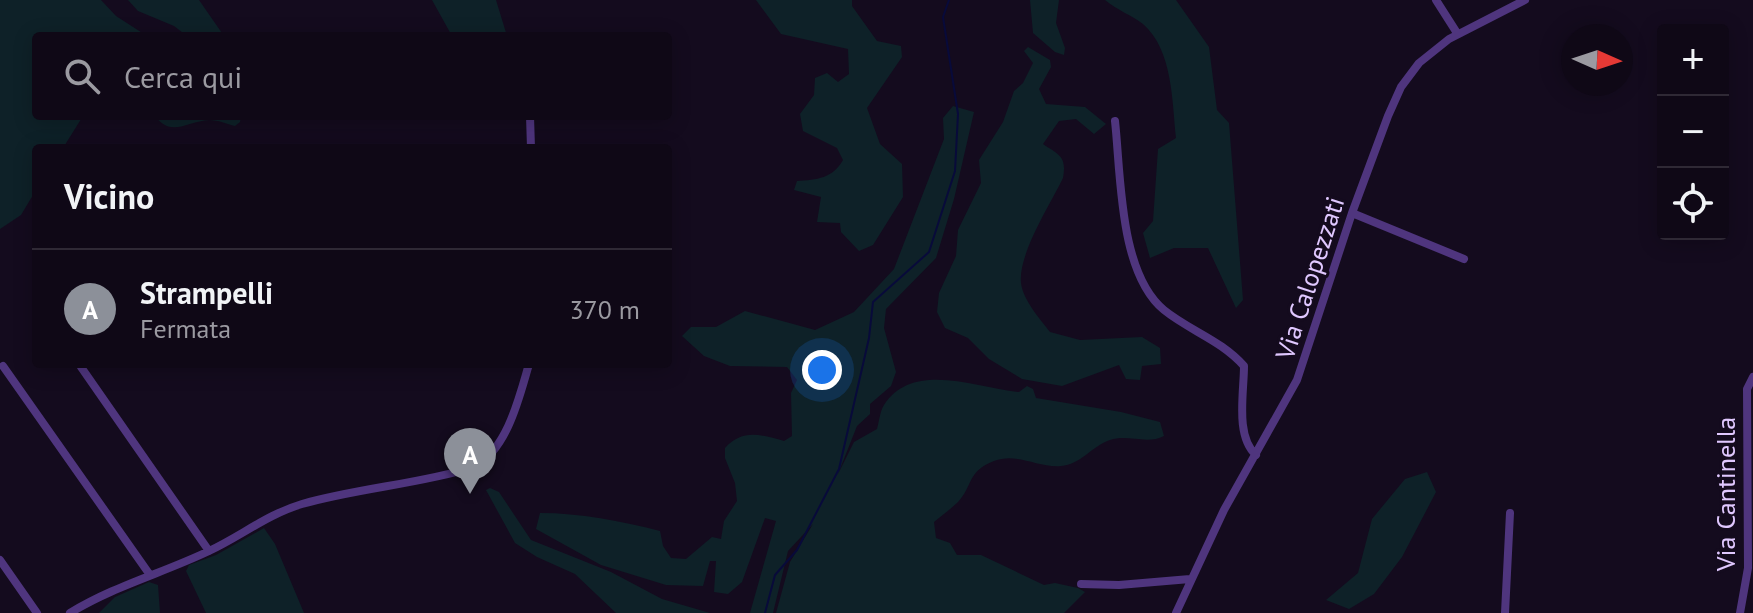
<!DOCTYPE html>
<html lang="it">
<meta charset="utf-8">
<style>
body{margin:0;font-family:"PT Sans",sans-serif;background:#1d1623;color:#f1f3f6}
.controls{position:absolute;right:24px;top:24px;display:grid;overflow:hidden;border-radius:8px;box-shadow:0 4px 20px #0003}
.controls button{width:72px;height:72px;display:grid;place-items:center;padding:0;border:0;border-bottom:2px solid #2f2935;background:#0f0816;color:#f1f3f6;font:40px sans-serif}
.compass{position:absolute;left:1561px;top:24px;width:72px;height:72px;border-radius:50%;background:#0f0816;box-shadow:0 4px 20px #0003;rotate:93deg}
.you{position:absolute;left:822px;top:370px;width:28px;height:28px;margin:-20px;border:6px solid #fff;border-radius:50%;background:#1a73e8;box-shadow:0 0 0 12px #1a73e833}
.badge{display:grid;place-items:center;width:52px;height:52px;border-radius:50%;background:#8c9099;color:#fff;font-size:26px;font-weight:700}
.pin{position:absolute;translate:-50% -66px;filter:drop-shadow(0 2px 4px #0008)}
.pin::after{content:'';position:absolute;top:42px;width:28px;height:24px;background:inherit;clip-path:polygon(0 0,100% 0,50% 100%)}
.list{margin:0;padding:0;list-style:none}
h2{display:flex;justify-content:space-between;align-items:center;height:104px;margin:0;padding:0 32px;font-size:34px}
h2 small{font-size:26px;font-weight:400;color:#9b9aa1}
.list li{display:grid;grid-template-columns:52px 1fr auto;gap:24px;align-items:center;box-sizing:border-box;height:120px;padding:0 32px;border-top:2px solid #2f2935}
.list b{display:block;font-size:30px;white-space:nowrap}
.list p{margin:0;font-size:26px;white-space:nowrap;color:#9b9aa1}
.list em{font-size:26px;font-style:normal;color:#9b9aa1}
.icon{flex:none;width:44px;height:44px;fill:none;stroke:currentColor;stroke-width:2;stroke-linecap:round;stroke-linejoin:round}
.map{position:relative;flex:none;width:1753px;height:613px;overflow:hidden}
.search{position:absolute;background:#0f0816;box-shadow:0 4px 20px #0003;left:32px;top:32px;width:640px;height:88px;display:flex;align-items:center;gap:20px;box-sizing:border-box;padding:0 28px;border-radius:8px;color:#9b9aa1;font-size:30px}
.panel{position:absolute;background:#0f0816;box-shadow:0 4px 20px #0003;left:32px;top:144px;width:640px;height:224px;border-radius:8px}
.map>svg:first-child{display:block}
.green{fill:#0e2128}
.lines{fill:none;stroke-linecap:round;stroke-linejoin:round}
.stream{stroke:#080a3a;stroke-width:2}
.street{stroke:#4f357e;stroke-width:8}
.labels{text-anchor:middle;stroke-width:6;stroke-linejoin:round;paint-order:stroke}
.street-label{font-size:26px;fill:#e0c8ff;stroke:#140b1e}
</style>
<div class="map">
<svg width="1753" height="613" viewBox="0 0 1753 613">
<rect width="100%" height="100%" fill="#140b1e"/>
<path class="green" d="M0,0H101L116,16L147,36H36V116H83L63,148H36V190L21,215L0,229Z
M128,0H199L224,36H187L174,26L138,11Z
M432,0H496L507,36H452Z
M756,0H852V6L877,41L901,46L902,57L867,108L880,144L902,164L903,197L873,245L859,251L841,232L840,223L817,222L821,197L794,190L797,181C817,180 833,178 843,160L837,148L803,131L800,114L814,95L815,78L827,73L838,82L849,74L848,49L781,34Z
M1030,0H1059L1056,23L1065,48L1064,55L1055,52L1033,33Z
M1105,0H1176L1209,47L1217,110L1229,123L1243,300L1236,308L1208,248H1174L1150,258L1143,233L1153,221L1158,149L1176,138C1172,102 1173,50 1143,24C1131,15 1117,10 1105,0Z
M1028,47L1050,60L1051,67L1039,89L1046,104L1085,107L1106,124L1094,134L1076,119L1059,121L1043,144C1059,155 1067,156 1063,178C1050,205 1018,254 1021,283C1023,300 1040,319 1050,332L1080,340L1142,337L1160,348L1161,364L1142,366L1140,380L1126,379L1119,365L1062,386L1022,379L989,359L968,338L945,328L937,312L939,293L956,256L958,230L981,183L979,160L1003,122L1014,91L1023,83L1033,63L1024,51Z
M953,106L974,112L954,199L936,258L886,309L884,328L896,372L891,386L870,404V414L857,426L838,474L854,442L877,429C879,422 880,411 884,405C913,360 977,388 1019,392L1027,386L1033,389L1036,398L1121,412L1160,422L1164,436C1147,445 1128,434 1110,440C1092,446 1080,465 1061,466C1038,468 1017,452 994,461C967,471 973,486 958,502C951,509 942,515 934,522L936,538L950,543L957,555H981L1044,585L1055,583L1078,588L1085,592L1064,613H776L790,562L813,524L788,551L773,613H750L776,521L765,518L742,582L728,594L714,592L716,561H710L703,586L666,585L601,565L536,529L540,513C580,513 621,521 660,531L663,546L671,558L686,559L712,537L721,539L724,521L737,501L735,483L725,458V448C743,428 761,435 784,441L792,436L791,393L797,380L787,367L730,366L704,356L682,336L691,327H716L745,311L815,330L854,312L894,269L944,139L943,118Z
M155,116H241L240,122L235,126C227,124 218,120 209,120C188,121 171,138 155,116Z
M1427,472L1436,492L1402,557L1374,594L1349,609L1326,600L1358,573L1372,519L1405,479Z
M490,488L499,492L531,540L611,572L662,599L710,613H616L575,574L537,557L515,543L486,490Z
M264,528L275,544L304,613H206L186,571L189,565L216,555Z
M149,582L158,585L160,613H99L115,597Z"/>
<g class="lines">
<path class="stream" d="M765,613L775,575L797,550L839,469L869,338L873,302L929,252L955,171L958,114L943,17L949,0"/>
<path class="street" d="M1436,0L1457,33
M530,116L531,148
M1115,121C1121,175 1119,273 1164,310C1190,331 1221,340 1244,366C1244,393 1235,436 1256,455
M1352,213L1464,259
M3,366L150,575
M81,367L209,551
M0,560L37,613
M1081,584L1119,585L1190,579
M70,613C114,586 163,573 209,551C241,536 268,514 302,504C359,488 419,484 475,467C508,447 519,398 529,364
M1176,613L1224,510L1297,380L1352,213L1388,116L1401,87L1419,63L1449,39L1525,0
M1505,613L1510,513
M1740,613L1748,568L1747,389L1753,377"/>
</g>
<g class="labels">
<g class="street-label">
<text transform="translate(1310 278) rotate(-72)" y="9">Via Calopezzati</text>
<text transform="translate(1726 494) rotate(-90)" y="9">Via Cantinella</text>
</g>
</g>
</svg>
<div class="controls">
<button>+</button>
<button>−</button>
<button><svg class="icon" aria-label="locate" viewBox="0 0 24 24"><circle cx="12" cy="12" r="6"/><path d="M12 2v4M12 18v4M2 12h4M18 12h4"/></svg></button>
</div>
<svg class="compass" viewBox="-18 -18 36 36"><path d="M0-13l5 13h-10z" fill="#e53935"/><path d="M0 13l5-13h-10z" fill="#9b9aa1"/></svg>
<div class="you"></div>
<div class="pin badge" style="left:470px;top:494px">A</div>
<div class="search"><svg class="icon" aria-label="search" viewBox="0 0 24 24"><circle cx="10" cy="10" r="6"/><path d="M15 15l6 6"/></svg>Cerca qui</div>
<section class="panel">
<h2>Vicino<small></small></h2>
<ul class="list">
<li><span class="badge">A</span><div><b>Strampelli</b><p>Fermata</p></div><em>370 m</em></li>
</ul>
</section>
</div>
